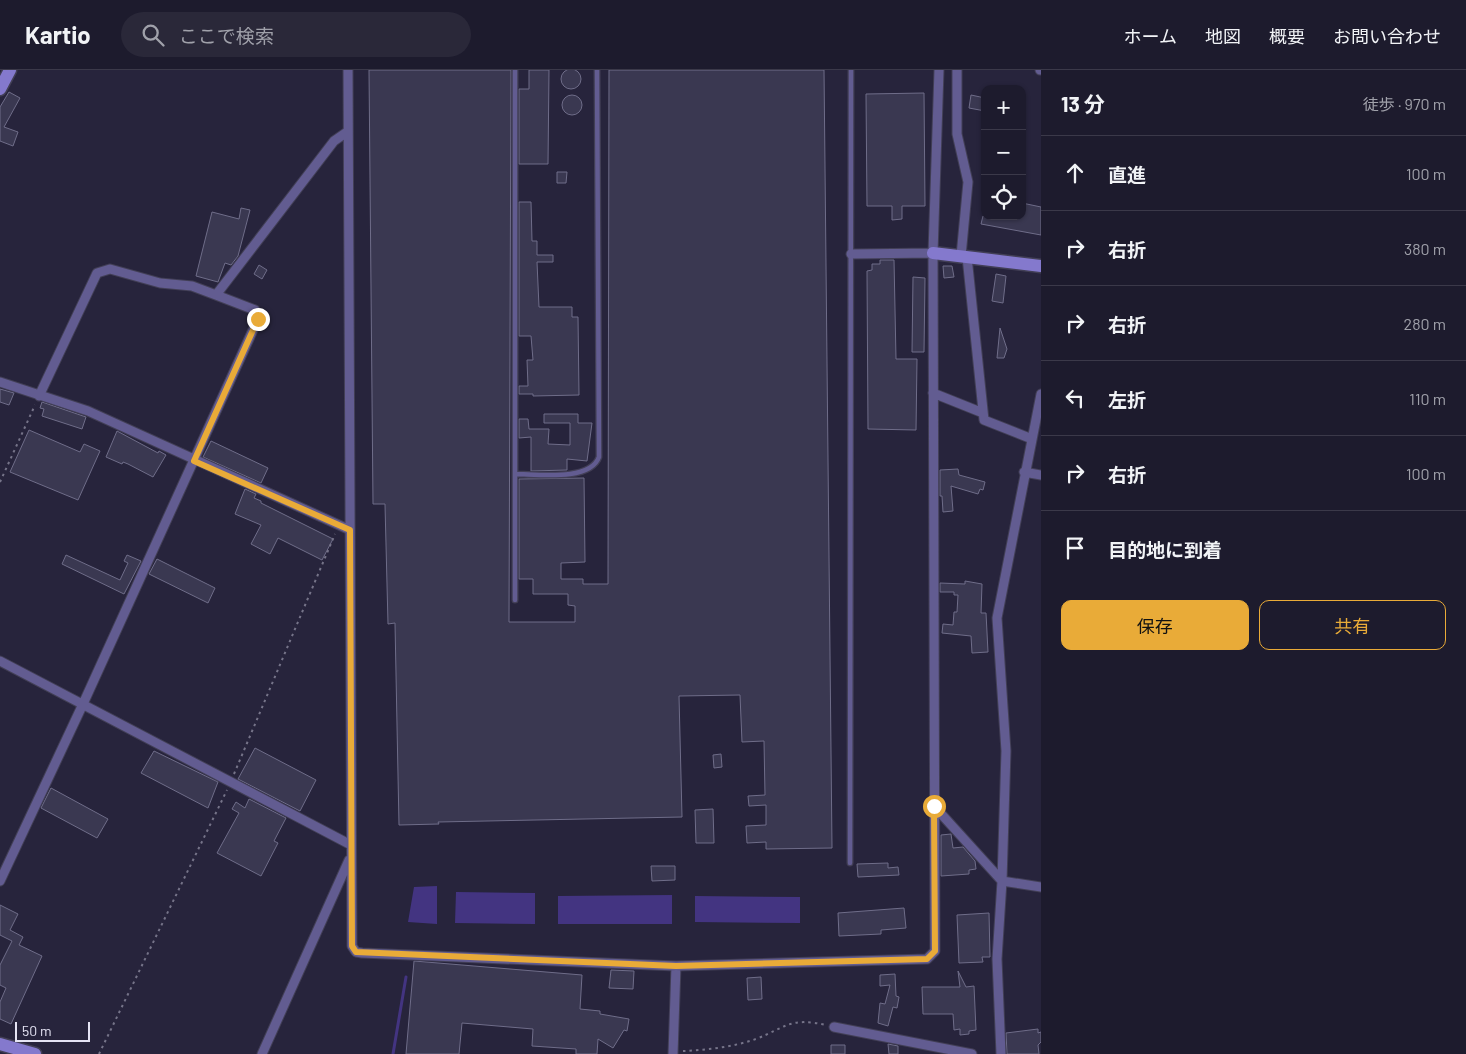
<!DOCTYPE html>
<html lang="ja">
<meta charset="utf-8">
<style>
body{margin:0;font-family:Barlow,"Noto Sans JP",sans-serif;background:#2a2839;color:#f1f3f6}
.controls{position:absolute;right:15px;top:15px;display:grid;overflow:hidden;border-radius:10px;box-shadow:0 1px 4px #0004}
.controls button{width:45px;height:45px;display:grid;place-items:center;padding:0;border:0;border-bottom:1px solid #3b3949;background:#1d1b2d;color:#f1f3f6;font:25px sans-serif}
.scale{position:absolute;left:15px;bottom:12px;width:75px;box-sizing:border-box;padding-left:5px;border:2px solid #e5e4f4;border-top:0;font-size:14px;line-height:18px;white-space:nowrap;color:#e5e4f4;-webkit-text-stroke:4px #27243c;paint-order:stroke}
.stop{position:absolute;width:15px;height:15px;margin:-11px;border:4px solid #e9ab38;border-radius:50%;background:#fff}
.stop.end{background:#e9ab38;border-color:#fff;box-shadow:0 1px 5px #0008}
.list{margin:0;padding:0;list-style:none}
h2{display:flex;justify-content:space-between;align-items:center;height:65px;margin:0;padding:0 20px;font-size:21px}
h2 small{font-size:16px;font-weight:400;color:#a0a1aa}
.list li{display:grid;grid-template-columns:32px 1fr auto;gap:15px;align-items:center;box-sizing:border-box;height:75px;padding:0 20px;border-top:1px solid #3b3949}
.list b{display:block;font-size:19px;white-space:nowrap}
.list em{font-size:16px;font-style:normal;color:#a0a1aa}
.actions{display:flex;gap:10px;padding:15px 20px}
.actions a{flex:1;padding:11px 0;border:1px solid #e9ab38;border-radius:10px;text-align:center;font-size:18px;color:#e9ab38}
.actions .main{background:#e9ab38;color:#111}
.icon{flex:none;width:28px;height:28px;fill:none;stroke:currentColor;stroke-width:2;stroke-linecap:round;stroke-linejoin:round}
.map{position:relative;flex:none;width:1041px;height:984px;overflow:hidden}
header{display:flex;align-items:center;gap:30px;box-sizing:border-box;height:70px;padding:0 25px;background:#1d1b2d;border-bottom:1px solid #3b3949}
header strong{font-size:24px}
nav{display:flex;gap:28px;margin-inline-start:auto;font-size:18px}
.search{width:350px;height:45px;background:#2a2839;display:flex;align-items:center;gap:12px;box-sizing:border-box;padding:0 18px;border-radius:28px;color:#a0a1aa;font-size:19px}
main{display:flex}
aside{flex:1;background:#1d1b2d}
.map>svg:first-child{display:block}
.water{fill:#433481}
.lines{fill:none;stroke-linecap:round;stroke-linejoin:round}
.stream{stroke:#433481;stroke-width:3}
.building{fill:#3a3851;stroke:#6f6d89}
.lane-casing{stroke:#423f56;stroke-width:7}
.street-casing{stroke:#423f56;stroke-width:11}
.secondary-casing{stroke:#423f56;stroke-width:15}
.path{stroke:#767489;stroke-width:2;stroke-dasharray:2.5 4;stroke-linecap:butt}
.lane{stroke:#625c91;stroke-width:4.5}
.street{stroke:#625c91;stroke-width:9}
.secondary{stroke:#8479cd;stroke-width:12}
.route{stroke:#e9ab38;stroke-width:6}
</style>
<header>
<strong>Kartio</strong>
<div class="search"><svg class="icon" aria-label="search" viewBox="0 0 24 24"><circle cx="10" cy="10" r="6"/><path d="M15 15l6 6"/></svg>ここで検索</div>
<nav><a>ホーム</a><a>地図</a><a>概要</a><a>お問い合わせ</a></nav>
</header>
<main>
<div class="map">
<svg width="1041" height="984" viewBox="0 0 1041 984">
<rect width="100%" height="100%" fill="#27243c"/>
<path class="water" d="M437,816V854L408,852L414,817Z
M456,822L535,823V854L455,853Z
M672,825V854H558V826Z
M695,826L800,827V853L695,852Z"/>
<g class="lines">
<path class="stream" d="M393,984L406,907"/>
</g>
<path class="building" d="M561 9a10 10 0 1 1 20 0a10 10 0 1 1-20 0Z
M369,0H511L509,552H575V536L568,535V524H533V509H519V409L584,408L585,492L561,493V509H583V514H608L609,0H824L832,778L766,779V772L747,773L746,756L766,755V735L749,736L748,726L765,725L764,671L742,672L740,625L679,626L682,747L438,752L439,754L399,755L395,553L388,554L385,434H373Z
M529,0H549L548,94H519V19H529Z
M9,22L20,28L4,57L18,62L13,76L0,71V37Z
M924,23L925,136H902V149L892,150V136H867L866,24Z
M562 35a10 10 0 1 1 20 0a10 10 0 1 1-20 0Z
M971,25L985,28V41L969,38Z
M557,102H567L566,113H557Z
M519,132H531L532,171H537V185H553V192H537L539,237H572V247H578L579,325L533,326V324H519V316H528L527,290H533L531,266H519Z
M1022,133L1041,137V165L981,154L983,146H1022Z
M241,138L250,140L238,186L231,195L225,193L218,212L196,206L212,142L239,149Z
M880,190H894L896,289H917L916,360L868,359L867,201L872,200V194H880Z
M259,195L267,200L262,209L254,204Z
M943,196H952L954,207L944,208Z
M996,204L1006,206L1003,233L992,231Z
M913,207L925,208L924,282H912Z
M1000,258L1007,279L1004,288H997Z
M0,319L14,323L9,335L0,332Z
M42,332L86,347L82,359L42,346L44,339L40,338Z
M544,344H578V353H592L587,391L567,389V400L531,401V367L519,368V349H528L529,359H549L548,374L570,375V353H544Z
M29,360L80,382L84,374L100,381L78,430L10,402Z
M117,361L158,383L159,381L166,385L153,407L128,394L123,392L122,394L106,387Z
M211,371L268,398L261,413L203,387Z
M958,399L959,405L985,412L983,420L980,419L978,424L951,416L953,441L943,442L942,426H940V400Z
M245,419L256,424L254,428L261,431V433L333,469L322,490L278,468L270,484L251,474L261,455L235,444Z
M66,485L120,510L128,493L124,491L127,485L141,491L124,524L62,494Z
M157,489L215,518L208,533L149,504Z
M965,511L982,514L981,543H986L988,582L972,583L971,566L942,563L943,554L953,555L954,542H957L958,525H954V522H940V513L965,514Z
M255,678L316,710L300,741L238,709Z
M154,681L218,712L208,738L141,703Z
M721,684L722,697L714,698L713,685Z
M51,718L108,749L97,768L41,738Z
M249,729L286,748L274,771L278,773L261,806L217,783L239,743L232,739L236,732L245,738Z
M713,739L714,773H696L695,740Z
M951,764L953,778L963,777L975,791L976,799L969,800V804L941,806V765Z
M888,793V798L898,797L899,805L858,807L857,794Z
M651,796H675V810L652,811Z
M0,835L18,844L10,860L23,867L19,875L42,886L11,954L0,949V932L6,918L0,915V895L12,871L0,865Z
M904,838L906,858L881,860V864L839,866L838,843Z
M989,843L990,887H982L983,892L959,893L957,845Z
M414,891L582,905L580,939L600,941V944L629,949L627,961L624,960L613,978L598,969L597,984H576V979L532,976L533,959L462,953L459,984H406Z
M611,900L634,901L633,919L609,918Z
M958,901L966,917L974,916L976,960L969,961V964L960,965V959L954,960L953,944H923L922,917H960Z
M895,904L896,926L899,927L897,938L893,937L888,956L878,953L880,933L885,934L890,915L880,916V905Z
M761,907L762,929L748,930L747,908Z
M1038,959V963L1041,962V972L1038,975L1039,984H1007L1006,963Z
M888,974L898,976V984H889Z
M831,975H845V984H831Z"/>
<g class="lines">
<g class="lane-casing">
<path id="lane" d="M515,0V530
M515,404C536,404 590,412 599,387L597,0
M850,793L851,0"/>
</g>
<g class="street-casing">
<path id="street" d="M348,0L352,876L356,882L362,883L676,896L927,889L935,881L933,183L939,0
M957,0V64L968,112L961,186
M1040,0H1041
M851,184L933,183
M967,187L984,350L1032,369
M0,312L88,341L350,460
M933,323L983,343
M39,326L97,203L110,199L160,213L192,216L216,225
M1024,402L1041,405
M0,591L351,775
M934,736L1002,811L1041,817
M0,811L83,634L258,249L255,240L216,225L334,71L347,62
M834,957L972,984
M262,984L349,790
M673,984L676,896
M1001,984L997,889L1002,811L1006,681L997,548L1041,324"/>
</g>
<g class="secondary-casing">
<path id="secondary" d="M0,19L10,0
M933,183L1041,196
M0,974L35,984"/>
</g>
<path class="path" d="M0,412L35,335
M234,704L335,464
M683,981C707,980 733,977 756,969C787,957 789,947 826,955
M99,984L227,720"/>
<use href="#lane" class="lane"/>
<use href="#street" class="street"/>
<use href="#secondary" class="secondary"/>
</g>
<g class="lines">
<path class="route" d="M258,249L194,391L350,460L352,876L356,882L676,896L927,889L935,881L934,736"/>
</g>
</svg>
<div class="controls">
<button>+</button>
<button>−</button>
<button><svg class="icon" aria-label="locate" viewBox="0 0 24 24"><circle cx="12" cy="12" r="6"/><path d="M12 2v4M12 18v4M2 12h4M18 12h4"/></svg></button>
</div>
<div class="scale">50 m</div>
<div class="stop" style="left:934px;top:736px"></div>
<div class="stop end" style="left:258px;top:249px"></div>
</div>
<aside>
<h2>13 分<small>徒歩 · 970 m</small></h2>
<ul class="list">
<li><svg class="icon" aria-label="ahead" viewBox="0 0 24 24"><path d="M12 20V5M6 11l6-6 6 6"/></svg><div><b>直進</b></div><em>100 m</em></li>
<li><svg class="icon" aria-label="right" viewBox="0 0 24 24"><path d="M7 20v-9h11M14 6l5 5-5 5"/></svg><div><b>右折</b></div><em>380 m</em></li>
<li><svg class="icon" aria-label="right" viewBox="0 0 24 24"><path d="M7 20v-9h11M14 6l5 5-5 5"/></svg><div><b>右折</b></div><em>280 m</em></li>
<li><svg class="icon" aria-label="left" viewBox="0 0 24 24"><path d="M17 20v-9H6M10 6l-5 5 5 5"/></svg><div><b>左折</b></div><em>110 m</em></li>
<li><svg class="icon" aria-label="right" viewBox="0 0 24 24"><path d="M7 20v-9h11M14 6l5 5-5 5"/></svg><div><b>右折</b></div><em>100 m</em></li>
<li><svg class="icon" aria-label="arrive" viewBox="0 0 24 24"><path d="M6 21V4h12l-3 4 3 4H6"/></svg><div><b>目的地に到着</b></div></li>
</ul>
<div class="actions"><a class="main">保存</a><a>共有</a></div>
</aside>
</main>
